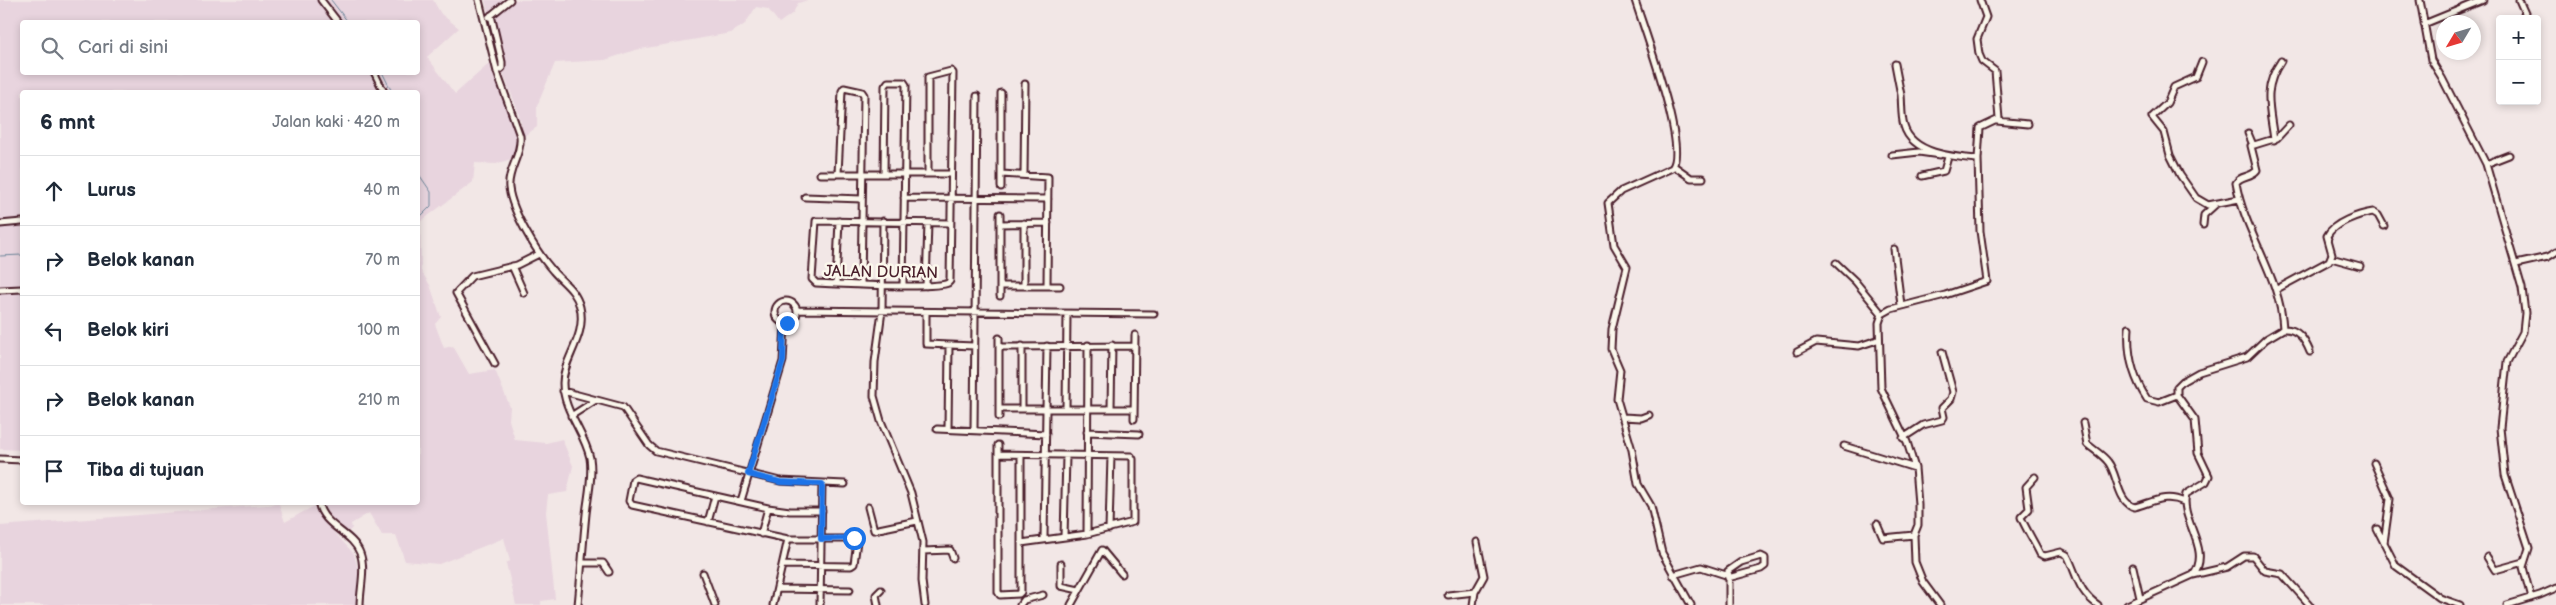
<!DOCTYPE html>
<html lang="id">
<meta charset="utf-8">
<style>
body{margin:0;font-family:"Balsamiq Sans",sans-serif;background:#f2f2f3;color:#1f2937}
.controls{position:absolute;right:15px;top:15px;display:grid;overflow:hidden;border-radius:5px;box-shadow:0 2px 8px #0003}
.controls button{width:45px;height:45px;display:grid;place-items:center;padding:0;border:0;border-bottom:1px solid #e0e1e3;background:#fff;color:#1f2937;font:25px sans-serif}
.compass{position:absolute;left:2436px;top:15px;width:45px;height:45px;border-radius:50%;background:#fff;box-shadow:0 2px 8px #0003;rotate:232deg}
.stop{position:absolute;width:15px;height:15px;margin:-11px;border:4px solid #1a73e8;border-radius:50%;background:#fff}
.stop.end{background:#1a73e8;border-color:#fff;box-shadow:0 1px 5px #0008}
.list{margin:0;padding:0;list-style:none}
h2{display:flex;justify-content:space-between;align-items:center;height:65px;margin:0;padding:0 20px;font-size:21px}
h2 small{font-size:16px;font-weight:400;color:#747a83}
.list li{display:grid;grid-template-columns:32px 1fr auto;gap:15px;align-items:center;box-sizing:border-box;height:70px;padding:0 20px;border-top:1px solid #e0e1e3}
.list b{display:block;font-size:19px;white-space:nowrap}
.list em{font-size:16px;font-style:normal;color:#747a83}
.icon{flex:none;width:28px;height:28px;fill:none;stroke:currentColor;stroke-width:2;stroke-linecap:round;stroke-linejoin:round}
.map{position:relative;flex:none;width:2556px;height:605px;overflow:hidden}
.search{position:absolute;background:#fff;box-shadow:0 2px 8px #0003;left:20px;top:20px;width:400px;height:55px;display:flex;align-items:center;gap:12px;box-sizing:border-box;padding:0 18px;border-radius:5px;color:#747a83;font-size:19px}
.panel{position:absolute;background:#fff;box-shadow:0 2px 8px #0003;left:20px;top:90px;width:400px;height:415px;border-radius:5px}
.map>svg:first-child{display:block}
.built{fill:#e8d4de;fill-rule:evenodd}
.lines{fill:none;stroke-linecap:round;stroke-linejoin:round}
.stream{stroke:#6c869a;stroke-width:1}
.minor-casing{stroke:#4a1f2b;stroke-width:9}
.minor{stroke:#fbf7ec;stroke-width:5}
.route{stroke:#1a73e8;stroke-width:6}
.labels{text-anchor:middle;stroke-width:5;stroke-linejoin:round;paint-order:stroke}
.street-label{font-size:16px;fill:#4a1f2b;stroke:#fbf7ec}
</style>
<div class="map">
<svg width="2556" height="605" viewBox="0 0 2556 605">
<rect width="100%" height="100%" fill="#f2e7e6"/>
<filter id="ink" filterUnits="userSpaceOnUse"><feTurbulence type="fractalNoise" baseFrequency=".02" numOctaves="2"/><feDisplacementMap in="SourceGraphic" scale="10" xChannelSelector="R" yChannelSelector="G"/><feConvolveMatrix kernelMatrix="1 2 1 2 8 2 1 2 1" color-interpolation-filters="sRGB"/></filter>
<g filter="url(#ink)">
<path class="built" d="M0,0H433L441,14L459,28L427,57L455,94L492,61L499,88L516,126L518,146L511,159L496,164L475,163L473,182L420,222L421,271L430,285L441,317L435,324L444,348L453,346L469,374L495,370L510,407L509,420L515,440L546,443L562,439L573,466L567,492L548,495L546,512L555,599L541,601V605H516L506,563L510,561L504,538L439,564L405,561L396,535H382L369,513L351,524L352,528L347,533L328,517L322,508L321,503L418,502V92H22V450L0,449ZM22,22H418V72H22Z
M485,0H808L798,3L793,13L779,23L768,9L756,7L745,24L731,33L635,50L605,60L555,63L537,106V127L524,136L518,111L503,73Z
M279,504L285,522L314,506L321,518L354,554L358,569L356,605H0V526Z"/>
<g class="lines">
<path class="stream" d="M331,0L348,22
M382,72L392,92
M418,173L431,192V206L418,219
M0,256L22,255"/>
<g class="minor-casing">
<path id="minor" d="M321,0L338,22
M479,0L497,72L520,136C522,155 507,170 509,188C512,212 537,253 553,271C563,283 576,290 580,307C587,337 563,358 563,383C563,411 584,431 590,458C593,476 588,496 586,514C583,544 581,575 578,605
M1635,0C1643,27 1689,148 1672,168L1621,191L1608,203L1614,245L1627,267L1612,329L1611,349L1620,370L1617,399L1632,450L1638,484L1651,506L1662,553L1691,605
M2420,0L2431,60L2442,78L2486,164L2522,288L2525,313L2523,332L2507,362L2500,428L2505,475L2529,548L2523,567L2531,598
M2519,0L2527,18
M491,15L502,62V68L497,72
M489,17L510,0
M2424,24L2483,0
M2202,62L2196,77L2174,87L2167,103L2152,117L2164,132L2170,155L2180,175L2196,198L2208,205L2239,199
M1895,64C1897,75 1899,85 1901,95C1902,105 1901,116 1904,126C1912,154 1954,157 1978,159
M374,72L384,92
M1997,121L2028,124
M2248,133L2253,145
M2274,140C2270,108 2262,89 2281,61
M1892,155L1919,152L1940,155
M2486,164L2509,155
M1674,166L1691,178H1703
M820,174H951
M838,174L842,91L844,88L862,92L864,95L861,284
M884,174L885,86L888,82H904L906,85L903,285
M928,174V77L951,71L953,73L950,281L948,283C937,289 836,284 816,283L812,279L816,221L950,223
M1002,174L1048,177L1047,286
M1024,175L1025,84
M1922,176L1944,171L1948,157
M1001,187V93
M805,197L862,199
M904,198L1048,199
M1000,214V296
M883,221L882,311L875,362L874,396L881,421L911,493L923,542L922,581L925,605
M1024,223V286
M0,224L22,222
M1000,224L1048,223
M2203,225L2204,215L2215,205
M1894,249L1901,305
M2331,258L2360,266
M1836,263L1855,281L1882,314
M2516,264L2548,257L2556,252
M512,266L524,293
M836,284L839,221
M926,286L928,223
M1000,286H1060
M2277,289L2329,261L2332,254L2327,236C2333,223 2359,214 2373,212L2378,215L2384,226
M0,290L22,289
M775 312a11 11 0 1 1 22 0a11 11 0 1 1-22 0Z
M797,310L1154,314
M926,312V344L974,346
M2129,328C2127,354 2133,378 2147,399L2159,402L2177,395
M2283,329C2298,328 2305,340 2310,352
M1022,346V409
M999,347L1135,346
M1797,352L1816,342L1859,346L1877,340
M495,364L456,293L472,276L517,265L539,254
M563,391L623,407L649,445L656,451L780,481L845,484
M1111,408L1112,345
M999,409H1134
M1066,409L1067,314
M571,416L596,400
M999,417V338
M1623,417L1641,418L1649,415
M1134,419L1135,335
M2083,423L2087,444C2094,450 2103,455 2108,462C2118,474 2117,503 2135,507C2153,502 2166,493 2184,502
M937,429L1046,434
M948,429L949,346
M974,430L977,96
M1087,432L1139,434
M1903,438L1923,425L1942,420L1944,417L1942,408L1951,399L1953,392L1942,352
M998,445V592L1000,595L1019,594L1021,592V456
M1844,446L1915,468
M998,454L1131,456L1133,459V522L1087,534L1021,543
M0,459L22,460
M2374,463L2390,499L2384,543
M2035,477L2026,487L2029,509L2021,517C2022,522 2037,547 2040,554L2045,556L2061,552L2067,555C2077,574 2078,592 2098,605
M741,501L783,361L785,323
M318,502C323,527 352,532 360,553C366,568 360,589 360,605
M868,507L874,530L917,521
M708,522L715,496
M1877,524L1883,538L1914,535
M1109,529L1111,456
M2377,529L2396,566L2440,598L2460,605
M761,534L768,508
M1087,534L1088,345
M1064,537L1066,456
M1044,538L1047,346
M923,551L950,550L953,558
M2487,557L2495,570L2524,562
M582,563H603L609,572
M1061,564V586L1079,590
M782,565L851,566L854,564L857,541L854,539H788L632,505L629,501L633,480L636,478L768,508L790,511H822
M2133,567L2140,598
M703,573L715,605
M1673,575L1701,567L1729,576V605
M2193,575L2227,567L2244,556H2253L2265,571L2282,574L2310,605
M1728,578L1761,569L1765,566V558L1761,556L1741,562L1728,571L1729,576
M777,589L850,590
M1448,595L1475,592
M773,605L788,539
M820,605L822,484
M878,605L876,595L881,590
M1020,605L1024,600L1043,595
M1071,605L1102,550L1122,574
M1473,605L1475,592L1484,576L1477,542
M1940,605L1923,582L1915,562L1914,535L1918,525V504L1915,468L1907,442L1881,388L1879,323L1882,314L1891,309L1945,295L1987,281L1980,231L1978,159L1980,128L1999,119L1995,71L1982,61L1979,54L1977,39L1986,17L1980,0
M2127,605L2193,575C2213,550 2179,520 2186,494L2206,482L2209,476L2198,453L2195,420L2177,395V387L2183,381L2199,372L2247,357L2266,339L2283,329C2281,277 2245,234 2236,183C2240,175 2251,178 2257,170L2251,146L2277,138L2289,125
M2507,605L2540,595L2556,588"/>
</g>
<use href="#minor" class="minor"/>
</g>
</g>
<g class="lines" filter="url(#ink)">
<path class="route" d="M787,323L784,322L783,361L748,474L780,482L822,484L821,539L854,538"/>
</g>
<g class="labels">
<g class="street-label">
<text transform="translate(881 271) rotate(1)" y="6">JALAN DURIAN</text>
</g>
</g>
</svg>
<div class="controls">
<button>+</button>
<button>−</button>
</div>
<svg class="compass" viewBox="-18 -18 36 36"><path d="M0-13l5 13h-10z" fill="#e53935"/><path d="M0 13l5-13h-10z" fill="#747a83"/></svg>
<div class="stop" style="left:854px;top:538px"></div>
<div class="stop end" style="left:787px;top:323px"></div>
<div class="search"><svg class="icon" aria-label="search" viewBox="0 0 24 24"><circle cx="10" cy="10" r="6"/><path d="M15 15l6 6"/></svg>Cari di sini</div>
<section class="panel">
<h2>6 mnt<small>Jalan kaki · 420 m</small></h2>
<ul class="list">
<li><svg class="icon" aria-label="ahead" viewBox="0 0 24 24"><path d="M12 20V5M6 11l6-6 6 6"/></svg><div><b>Lurus</b></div><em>40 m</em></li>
<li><svg class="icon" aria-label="right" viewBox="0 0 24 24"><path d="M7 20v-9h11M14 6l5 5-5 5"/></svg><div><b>Belok kanan</b></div><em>70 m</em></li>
<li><svg class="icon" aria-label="left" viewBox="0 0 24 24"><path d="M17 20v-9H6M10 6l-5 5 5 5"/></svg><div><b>Belok kiri</b></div><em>100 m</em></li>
<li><svg class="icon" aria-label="right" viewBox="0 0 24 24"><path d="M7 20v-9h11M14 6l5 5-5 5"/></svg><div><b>Belok kanan</b></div><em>210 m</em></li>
<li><svg class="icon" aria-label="arrive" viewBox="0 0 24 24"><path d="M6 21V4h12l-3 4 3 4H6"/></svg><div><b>Tiba di tujuan</b></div></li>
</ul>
</section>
</div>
